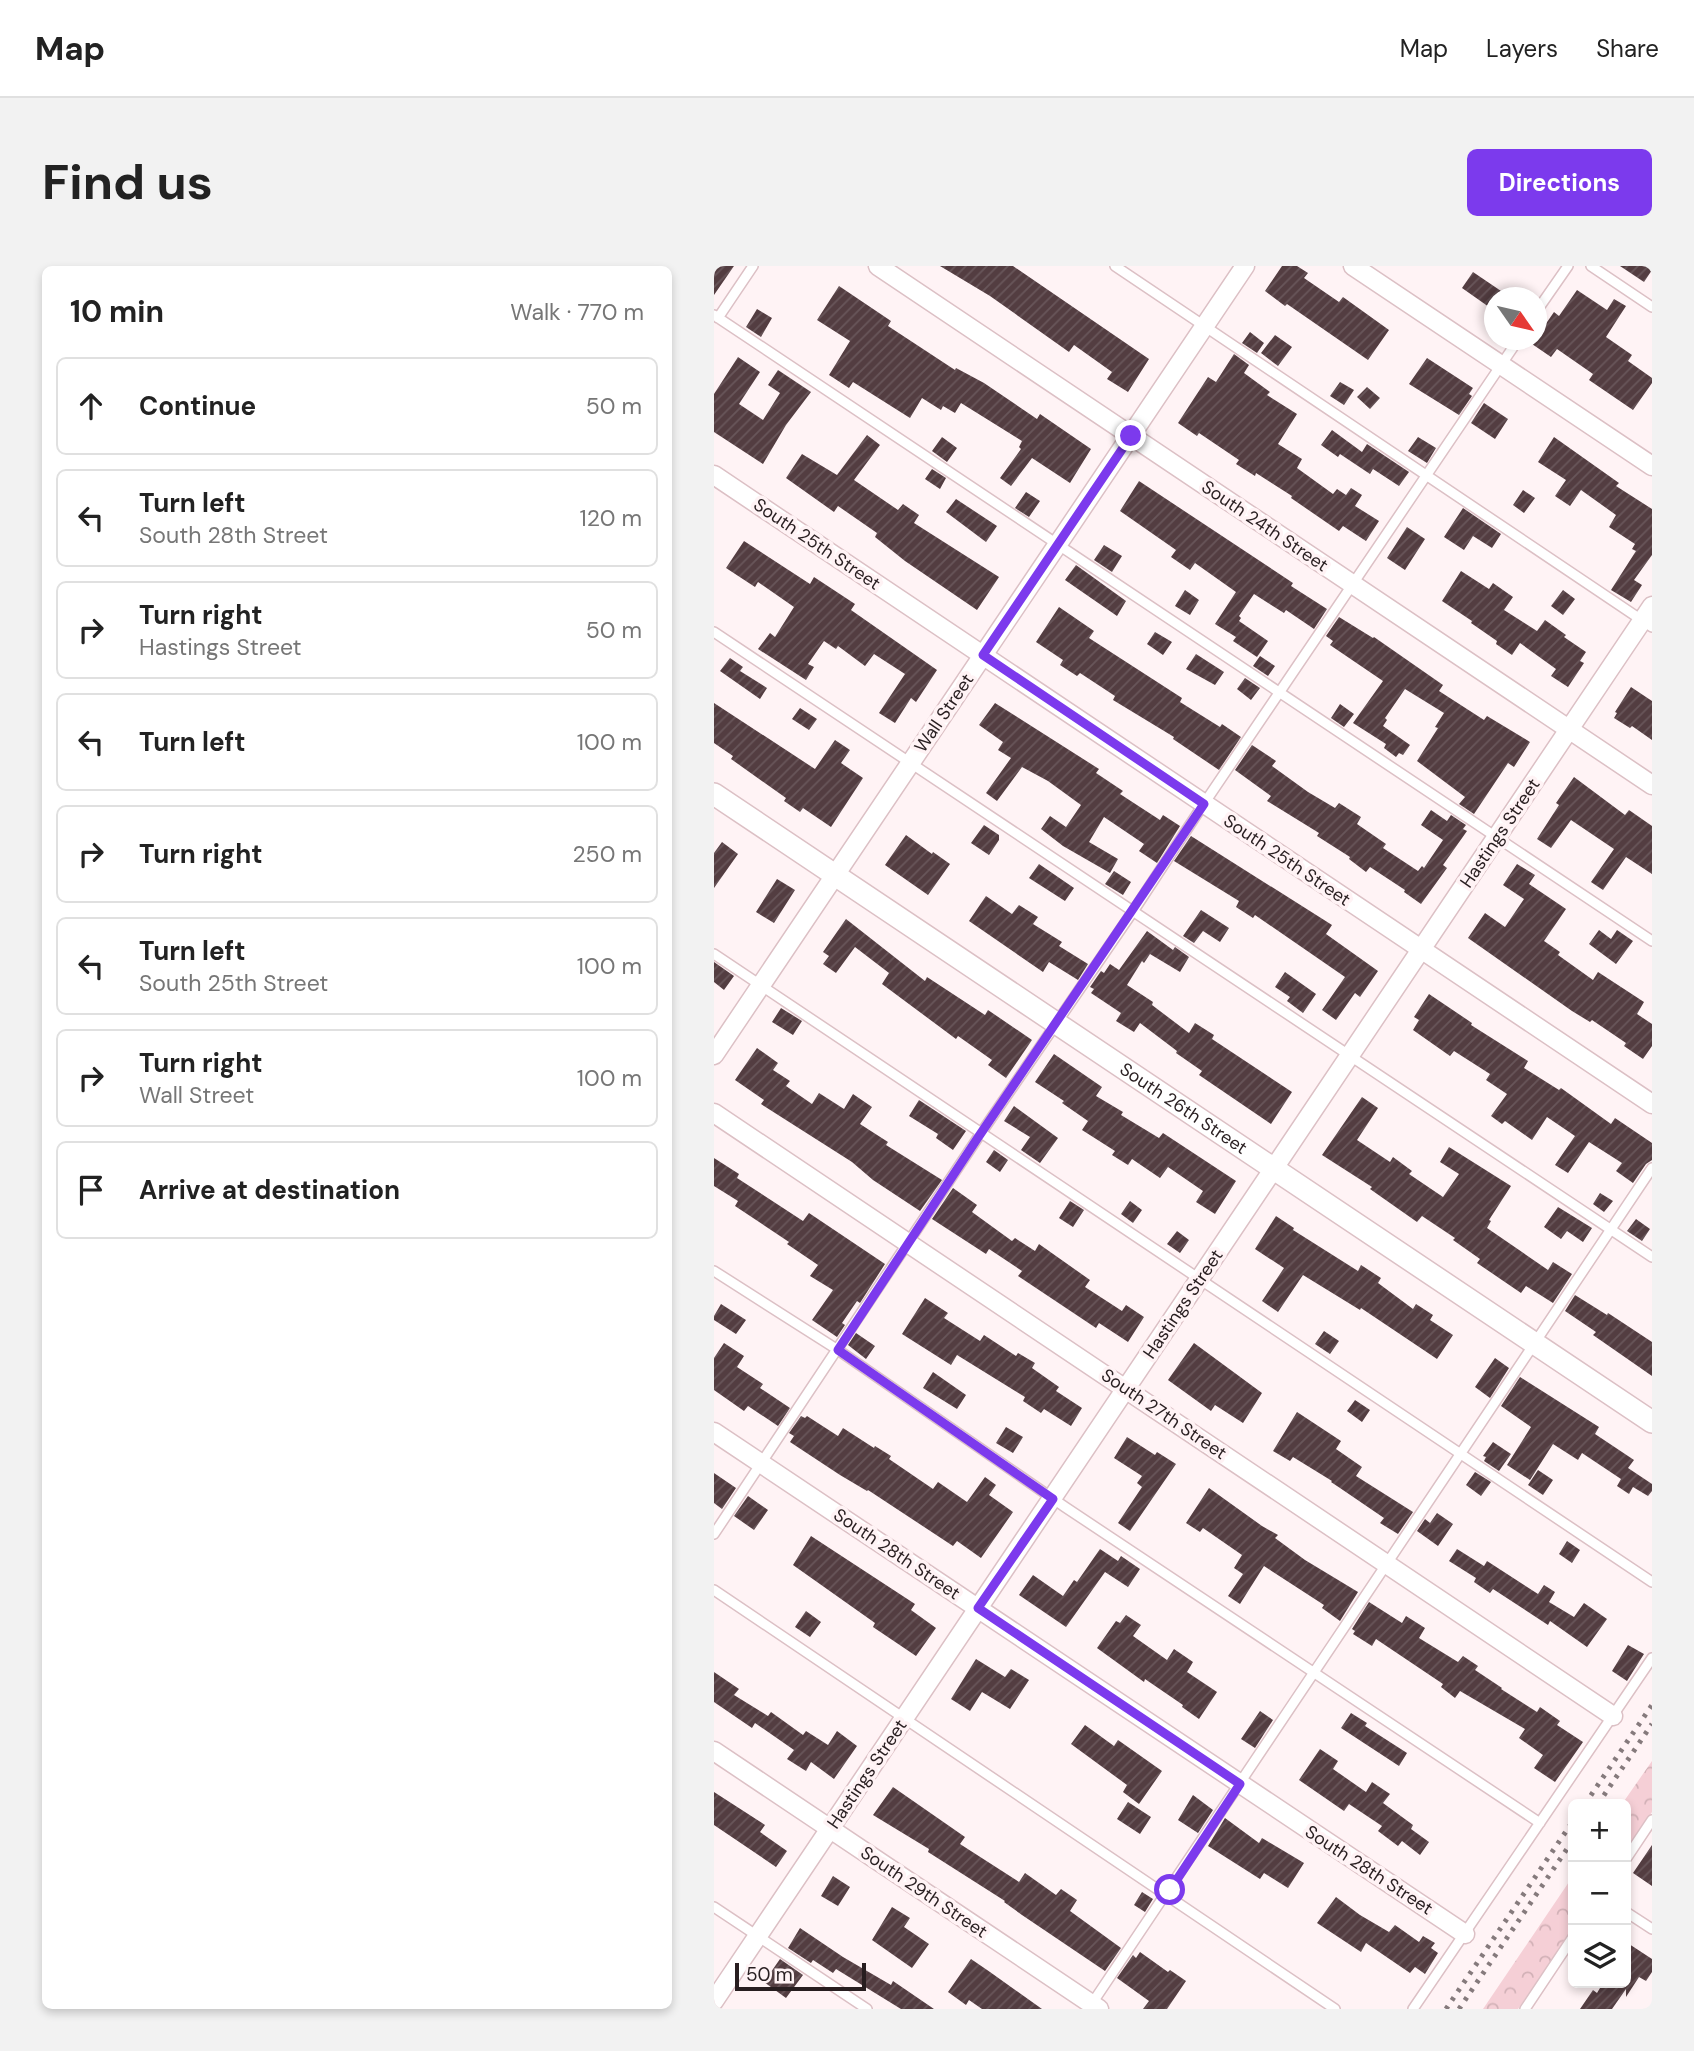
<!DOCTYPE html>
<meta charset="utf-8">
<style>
body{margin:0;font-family:"DM Sans",sans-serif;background:#f2f2f2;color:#222}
.controls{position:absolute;right:21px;bottom:21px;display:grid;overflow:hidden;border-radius:10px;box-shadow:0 4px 10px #0003}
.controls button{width:63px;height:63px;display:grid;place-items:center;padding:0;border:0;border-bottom:2px solid #e0e0e0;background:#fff;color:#222;font:35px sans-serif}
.compass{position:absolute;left:770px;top:21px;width:63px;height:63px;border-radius:50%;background:#fff;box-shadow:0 4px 10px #0003;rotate:124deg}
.scale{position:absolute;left:21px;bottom:18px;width:131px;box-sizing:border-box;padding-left:7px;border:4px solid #281e20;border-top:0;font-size:19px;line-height:24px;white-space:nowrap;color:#281e20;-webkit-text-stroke:5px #fff3f5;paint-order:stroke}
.stop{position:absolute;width:21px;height:21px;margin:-16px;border:5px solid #7c3aed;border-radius:50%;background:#fff}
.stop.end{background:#7c3aed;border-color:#fff;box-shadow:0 2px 7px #0008}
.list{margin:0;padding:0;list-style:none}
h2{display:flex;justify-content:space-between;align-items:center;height:91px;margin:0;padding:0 28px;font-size:30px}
h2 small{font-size:23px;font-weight:400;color:#767676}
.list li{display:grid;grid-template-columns:46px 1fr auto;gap:21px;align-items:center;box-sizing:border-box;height:98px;margin:0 14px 14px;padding:0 14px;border:2px solid #e0e0e0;border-radius:10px}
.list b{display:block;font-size:26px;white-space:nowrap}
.list p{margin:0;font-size:23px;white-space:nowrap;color:#767676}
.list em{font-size:23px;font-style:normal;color:#767676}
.icon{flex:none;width:38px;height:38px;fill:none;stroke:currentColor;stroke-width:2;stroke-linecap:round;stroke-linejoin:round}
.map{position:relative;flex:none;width:938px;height:1743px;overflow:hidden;border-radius:10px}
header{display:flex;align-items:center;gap:42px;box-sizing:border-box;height:98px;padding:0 35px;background:#fff;border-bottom:2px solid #e0e0e0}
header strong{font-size:33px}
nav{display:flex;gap:38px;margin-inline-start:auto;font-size:24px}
.intro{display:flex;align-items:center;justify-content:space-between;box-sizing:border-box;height:168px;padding:0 42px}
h1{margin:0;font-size:49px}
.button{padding:18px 32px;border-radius:10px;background:#7c3aed;color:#fff;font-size:24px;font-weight:700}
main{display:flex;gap:42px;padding:0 42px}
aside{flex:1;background:#fff;border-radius:10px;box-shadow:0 4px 10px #0003}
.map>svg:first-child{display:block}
.forest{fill:url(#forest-crowns)}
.building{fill:url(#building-hatch)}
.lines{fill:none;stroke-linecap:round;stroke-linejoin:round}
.service-casing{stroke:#dcc0c5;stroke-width:12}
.minor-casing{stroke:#dcc0c5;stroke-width:21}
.tertiary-casing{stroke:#dcc0c5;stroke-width:24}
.service{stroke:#fff;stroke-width:9}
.minor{stroke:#fff;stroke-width:18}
.tertiary{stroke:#fff;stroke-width:21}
.rail{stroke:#857a7c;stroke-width:5;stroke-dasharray:3.5 7;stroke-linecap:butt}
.route{stroke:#7c3aed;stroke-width:9}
.labels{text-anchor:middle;stroke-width:7;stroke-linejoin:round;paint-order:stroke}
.street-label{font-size:18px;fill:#281e20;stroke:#fff3f5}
</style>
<header>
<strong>Map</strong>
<nav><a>Map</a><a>Layers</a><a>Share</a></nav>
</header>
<div class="intro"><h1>Find us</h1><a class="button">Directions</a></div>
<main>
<aside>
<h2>10 min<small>Walk · 770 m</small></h2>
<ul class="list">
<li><svg class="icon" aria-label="ahead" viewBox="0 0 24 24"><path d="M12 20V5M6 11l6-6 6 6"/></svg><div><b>Continue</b></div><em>50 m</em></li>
<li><svg class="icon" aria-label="left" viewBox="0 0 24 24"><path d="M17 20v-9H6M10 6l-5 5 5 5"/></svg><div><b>Turn left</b><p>South 28th Street</p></div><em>120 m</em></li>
<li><svg class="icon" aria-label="right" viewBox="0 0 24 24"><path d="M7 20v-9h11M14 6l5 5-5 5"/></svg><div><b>Turn right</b><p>Hastings Street</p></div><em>50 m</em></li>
<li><svg class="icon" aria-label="left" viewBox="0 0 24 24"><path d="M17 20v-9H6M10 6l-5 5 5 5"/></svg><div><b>Turn left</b></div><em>100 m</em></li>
<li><svg class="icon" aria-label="right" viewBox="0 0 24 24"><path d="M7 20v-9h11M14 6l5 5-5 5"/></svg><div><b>Turn right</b></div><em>250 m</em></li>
<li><svg class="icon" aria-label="left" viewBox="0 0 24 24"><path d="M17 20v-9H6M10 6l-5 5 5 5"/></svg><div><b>Turn left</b><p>South 25th Street</p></div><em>100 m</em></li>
<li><svg class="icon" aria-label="right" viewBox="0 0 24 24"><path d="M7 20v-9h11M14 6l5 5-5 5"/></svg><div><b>Turn right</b><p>Wall Street</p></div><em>100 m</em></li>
<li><svg class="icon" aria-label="arrive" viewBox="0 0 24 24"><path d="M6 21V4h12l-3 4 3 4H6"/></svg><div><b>Arrive at destination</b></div></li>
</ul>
</aside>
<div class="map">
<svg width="938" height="1743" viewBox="0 0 938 1743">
<defs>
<pattern id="forest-crowns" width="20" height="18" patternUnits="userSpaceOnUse" patternTransform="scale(1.75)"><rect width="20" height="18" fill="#f5cfd6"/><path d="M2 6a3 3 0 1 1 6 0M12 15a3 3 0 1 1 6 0" fill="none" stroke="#d2b1b7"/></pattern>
<pattern id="building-hatch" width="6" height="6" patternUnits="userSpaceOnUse" patternTransform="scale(1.75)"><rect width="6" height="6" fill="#533d41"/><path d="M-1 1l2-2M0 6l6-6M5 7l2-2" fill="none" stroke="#68565a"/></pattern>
</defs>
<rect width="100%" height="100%" fill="#fff3f5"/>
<path class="forest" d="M938,1495V1546L912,1585V1538H908Z
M859,1610V1662L804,1743H769Z"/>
<path class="building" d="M0,0H20L0,29Z
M226,0H299L435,93L414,126L393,113L398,106L360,79L355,86L276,30Z
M568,0H583L594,7L590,12L625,36L629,31L675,64L654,94L573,38L571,40L551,25Z
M906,0H938V4L930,16Z
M759,6L787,25L775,41L748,22Z
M125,20L177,55L174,60L241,104L242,102L270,117L323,153L326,148L377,183L356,217L318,192L297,220L286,212L307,183L305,181L308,175L247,137L241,147L229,140L227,144L208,132L196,152L139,116L135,122L115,109L136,75L103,54Z
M863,24L893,44L900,33L912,40L892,71L918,89L914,95L938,112V117L919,144L875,114L879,108L843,83L837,91L818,78L840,46L845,50Z
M43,43L58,52L47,71L32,61Z
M536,66L550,77L543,87L528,77Z
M561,69L578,81L564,100L547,87Z
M520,88L535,99L530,107L556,126L553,129L583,148L564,178L588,193L583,202L619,228L623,223L632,229L637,222L648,229L641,240L665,255L652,275L629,260L625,265L577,232L578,230L542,207L541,210L522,198L525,194L485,167L483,170L464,157L494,111L502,116Z
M24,91L46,106L25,138L49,154L66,127L54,119L64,104L97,126L72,159L49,198L0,166V128Z
M713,92L759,122L755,128L758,130L745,149L695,118Z
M626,116L640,124L630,139L616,130Z
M653,121L666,132L656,143L643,131Z
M770,137L794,153L781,173L757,157Z
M618,164L648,186L653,178L695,206L685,220L659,203L656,208L626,188L624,191L607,179Z
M153,169L166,179L140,214L184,244L189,238L205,249L200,257L285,311L263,344L191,295L161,271L163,267L124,240L120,246L72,212L88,188L123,209Z
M228,171L243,182L233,196L218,185Z
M704,171L722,182L713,197L694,185Z
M840,171L905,217L902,220L938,243V289L920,314L928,319L917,336L897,324L922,285L918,283L921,278L895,261L902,249L867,224L856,240L841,230L852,214L824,196Z
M218,203L232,212L226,223L211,213Z
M425,215L579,317L577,320L613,343L600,363L572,344L570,347L540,328L525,350L527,352L525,355L554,375L543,391L519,375L522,371L501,358L522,326L481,297L476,304L457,291L462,284L406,245Z
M809,224L821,232L810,247L799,239Z
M312,226L326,235L315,251L301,242Z
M242,233L283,260L272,276L232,246Z
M749,242L787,268L778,282L759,270L750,284L730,271Z
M693,261L711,273L691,304L673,292Z
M30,275L96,318L100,311L141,338L137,344L223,404L202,436L197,432L181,457L165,447L191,408L160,388L151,400L124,380L122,383L110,375L94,398L100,401L92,414L44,383L56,367L61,371L80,341L44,316L41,321L12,302Z
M390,279L408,290L398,306L380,294Z
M362,299L412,335L403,350L351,314Z
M747,305L775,323L779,317L799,331L790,344L823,365L831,354L852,369L850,371L872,386L866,395L870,397L854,421L837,410L842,403L806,377L798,389L782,378L783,375L757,357L758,355L728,335Z
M471,324L485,334L476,349L461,340Z
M849,324L861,333L849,349L837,340Z
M345,341L380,365L375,372L468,432L466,436L506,461L508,458L527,471L505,504L459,473L460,471L399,434L401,430L366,407L363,410L346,399L349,394L322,376Z
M625,351L659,372L660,371L729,419L725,425L770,454L773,450L816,476L800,501L794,497L760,548L745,538L751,531L703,495L724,462L721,461L730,447L691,423L671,452L673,454L669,460L696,479L689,489L685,487L682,491L670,482L672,478L639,457L669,415L616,379L619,375L612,370Z
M441,366L458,376L449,389L433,378Z
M482,388L510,406L501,419L472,403Z
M546,390L561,400L554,410L539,400Z
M16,392L29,401L26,405L53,422L46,433L6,405Z
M531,412L546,422L537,434L523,423Z
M917,421L938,435V474L918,460L916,462L900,452L903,447L901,446Z
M0,437L101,503L121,474L136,484L127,497L149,512L117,561L89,542L86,546L70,535L72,532L17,493L19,490L0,477Z
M281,437L385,503L382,507L409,525L406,528L446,554L449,549L466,560L443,597L425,585L430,578L390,551L375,576L404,593L396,607L349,580L327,563L336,550L352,561L367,539L334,515L308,501L283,535L272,527L297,492L284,484L289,476L265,459Z
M626,438L640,448L630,461L617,452Z
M86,442L103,453L95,464L78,453Z
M538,479L562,495L558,500L594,526L621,542L625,537L647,551L643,558L672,578L669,582L704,605L708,600L710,602L729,574L707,559L717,544L733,555L737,549L752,559L749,563L753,565L729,599L733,602L707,638L690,626L691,624L656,601L652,606L635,593L636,591L603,570L605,567L553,535L557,530L521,504Z
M860,511L911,549L915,544L938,560V608L912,591L889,624L877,616L900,583L857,554L837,582L823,573L845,539L842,537Z
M270,559L285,569V574L275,589L257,577Z
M192,569L218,588L219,586L236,598L214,629L171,599Z
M477,570L618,659L612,668L664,705L646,731L641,727L622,754L608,744L631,711L541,649L539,652L522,641L525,635L460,595Z
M8,576L24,588L0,622V587Z
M325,598L360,622L351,635L315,612Z
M803,598L821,609L815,618L852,643L830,675L846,686L844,689L879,714L884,706L930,736L923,748L938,758V780L929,793L910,780L912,777L878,754L876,756L858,745L754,672L771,647L791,661L810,633L789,619Z
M400,605L417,616L409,629L391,618Z
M63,613L81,624L60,657L42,646Z
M272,630L298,648L305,639L324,651L319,658L348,676L345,680L374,698L364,714L335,696L329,706L255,655Z
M487,644L515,662L506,676L489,665L480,677L469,670Z
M132,653L211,715L213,711L271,749L274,744L318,774L292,812L274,799L278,794L244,770L242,773L168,718L175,707L141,681L122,707L109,698L115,690L109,686Z
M885,664L897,673L903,664L919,675L902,698L875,678Z
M433,665L459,684L461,681L475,691L466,706L436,688L430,697L428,695L413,719L439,736L438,739L475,767L481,757L500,769L498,773L578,826L557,858L485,809L488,805L462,787L463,785L426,757L420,766L402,755L407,747L377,727L380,723L376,721L387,705L390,707L396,698L405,704Z
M0,696L20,710L10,724L0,716Z
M571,706L602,728L589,747L573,735L576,731L561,721Z
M715,728L758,757L757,759L814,795L810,802L845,824L847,822L897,858L901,852L938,877V894L932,898L919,917L902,905L908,897L875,876L854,907L841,899L861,870L833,851L818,874L791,855L788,858L777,850L793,828L772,814L776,808L740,785L736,790L699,764L705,754L700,751Z
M67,742L88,755L79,769L58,756Z
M43,782L64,797L59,804L76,815L72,820L98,838L105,827L130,843L139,828L158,841L146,858L174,876L172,879L228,914L206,945L159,914L138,896L47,838L50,834L21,814Z
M340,788L388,821L382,830L409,846L407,849L445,872L449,867L522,915L501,948L482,936L489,925L454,901L446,912L418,893L414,899L398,889L401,885L368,864L374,855L348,837L350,835L321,816Z
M648,831L664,842L643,874L676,896L679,891L698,905L695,908L729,931L745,908L726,896L735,881L797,920L775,954L777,955L773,962L834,1004L839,996L858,1008L839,1037L812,1020L807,1027L763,997L766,993L739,974L741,972L708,950L703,956L656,923L658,921L608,889Z
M205,834L252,865L239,884L222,872L224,868L195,850Z
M300,840L344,872L326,897L307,884L316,871L290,855Z
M280,884L294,894L286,906L272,896Z
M0,892L25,908L23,912L89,955L95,947L171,998L146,1037L143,1035L128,1057L131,1059L123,1071L98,1054L119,1024L96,1010L104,999L73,978L75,976L21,940L24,935L0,920Z
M239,922L263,939L258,946L298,975L301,972L321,985L325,978L376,1014L371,1021L408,1045L412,1039L430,1051L414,1076L385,1057L382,1062L304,1010L308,1005L275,983L272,988L218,953Z
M886,927L899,935L890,946L879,938Z
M356,935L370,944L359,961L345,952Z
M416,935L428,944L419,957L407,948Z
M844,941L878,962L869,976L853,965L847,973L830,961Z
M562,950L580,962L579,964L644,1005L647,999L667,1012L664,1017L699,1043L702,1038L719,1049L716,1054L739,1069L723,1093L647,1042L646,1044L589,1009L564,1046L548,1035L570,1002L541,983Z
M922,953L936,963L928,975L913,965Z
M463,965L475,974L466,987L453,978Z
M861,1029L893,1049L894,1047L938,1076V1110L879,1069L882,1066L851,1045Z
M211,1032L234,1047L230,1052L266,1075L270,1069L302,1090L304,1087L321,1097L318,1102L345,1121L342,1125L368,1142L357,1160L330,1143L327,1147L309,1135L311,1131L243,1089L237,1099L188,1068Z
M7,1038L32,1054L22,1068L0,1054V1050Z
M610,1065L625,1075L616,1088L601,1078Z
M142,1067L161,1080L152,1093L134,1079Z
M10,1077L30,1090L23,1101L49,1118L46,1122L76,1142L64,1160L34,1140L30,1145L0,1124V1092Z
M480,1077L548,1127L529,1157L501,1139L497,1145L454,1114Z
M781,1092L795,1102L776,1132L761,1121Z
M219,1106L252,1129L243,1143L209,1122Z
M806,1111L885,1161L881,1168L920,1194L914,1202L938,1218V1225L934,1230L919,1221L915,1228L903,1220L907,1213L868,1187L864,1194L839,1178L816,1214L793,1199L817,1161L787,1140Z
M641,1134L656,1144L648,1156L633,1145Z
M583,1146L627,1175L622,1183L648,1201L642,1210L699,1246L684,1268L666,1257L670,1252L626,1222L617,1216L618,1215L579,1191L576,1195L559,1185Z
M87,1150L91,1152L93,1150L124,1170L129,1162L160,1182L161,1180L177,1190L175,1193L219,1223L224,1216L253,1236L271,1211L282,1219L275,1229L299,1246L267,1292L243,1275L239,1280L154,1224L153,1225L126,1209L76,1176L80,1170L75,1167Z
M292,1161L309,1171L299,1187L282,1177Z
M413,1171L441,1189L443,1186L462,1198L416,1265L404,1257L428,1221L423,1217L428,1210L400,1192Z
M779,1176L797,1188L785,1205L770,1195L772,1191L769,1190Z
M824,1204L839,1214L829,1229L814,1219Z
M761,1206L777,1216L767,1230L752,1219Z
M0,1207L22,1222L8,1243L0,1237Z
M495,1222L548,1260L564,1269L561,1272L591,1294L644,1326L626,1355L608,1342L610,1339L550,1300L526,1338L514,1330L529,1308L520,1302L528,1289L489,1262L486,1266L472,1257Z
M34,1230L54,1244L40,1264L20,1250Z
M723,1247L739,1258L724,1280L703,1265L711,1253L716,1257Z
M97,1270L201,1338L197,1344L222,1362L202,1390L159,1361L161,1357L79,1299Z
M853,1275L866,1284L858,1297L845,1288Z
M386,1283L404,1295L407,1290L426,1303L414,1321L391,1306L352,1361L305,1329L319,1309L349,1330L360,1314L363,1316Z
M743,1283L770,1300L773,1295L824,1328L830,1319L841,1326L835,1336L860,1351L870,1337L893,1353L873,1381L836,1355L834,1359L779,1323L776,1327L760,1316L762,1312L735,1295Z
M655,1336L688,1357L692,1350L711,1362L705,1372L744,1396L749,1390L764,1400L761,1404L788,1422L787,1423L823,1446L826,1441L846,1455L843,1459L869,1476L841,1516L820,1502L829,1489L805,1472L811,1463L746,1425L741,1432L727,1421L729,1418L662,1373L658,1380L639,1368L641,1365L638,1363Z
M92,1345L107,1356L96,1371L81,1361Z
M412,1349L427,1359L419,1370L453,1394L460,1383L479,1396L473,1406L503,1426L485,1453L468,1441L469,1439L431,1413L430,1416L383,1382L402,1355L406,1357Z
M914,1379L930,1388L913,1415L898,1405Z
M262,1393L291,1411L297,1403L315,1414L296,1443L268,1426L256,1445L237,1433Z
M0,1406L25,1423L20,1429L54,1450L57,1446L89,1469L92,1465L114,1479L123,1465L143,1480L120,1513L97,1496L92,1505L73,1493L80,1484L41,1457L38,1462L0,1436Z
M546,1445L559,1454L541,1482L527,1473Z
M637,1447L653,1457L651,1460L693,1487L685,1500L627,1462Z
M371,1459L400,1480L404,1474L448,1505L425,1538L409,1526L413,1519L357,1478Z
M606,1483L624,1495L619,1503L652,1526L658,1516L676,1528L669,1537L699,1559L697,1563L715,1576L706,1589L688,1575L684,1580L664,1565L668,1560L635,1538L630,1545L585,1514Z
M179,1521L251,1571L246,1578L305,1616L311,1607L342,1629L347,1623L363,1634L356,1645L407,1682L391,1705L308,1649L290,1636L291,1635L214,1586L215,1583L159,1549Z
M0,1526L51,1559L46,1566L73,1585L62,1601L0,1559Z
M479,1529L499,1544L484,1567L464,1554Z
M414,1536L437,1551L426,1568L403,1553Z
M511,1552L545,1577L548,1572L590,1597L574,1622L550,1607L546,1613L494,1580Z
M938,1579V1620L919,1607Z
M119,1610L136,1621L124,1640L107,1630Z
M428,1626L439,1633L431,1646L420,1639Z
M622,1631L646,1649L675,1666L681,1659L705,1676L709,1670L721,1677L717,1682L724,1687L711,1708L701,1701L696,1707L652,1677L647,1686L603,1657Z
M178,1641L196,1652L190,1661L215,1678L198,1702L158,1674Z
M86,1662L129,1691L177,1719L179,1715L220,1743H187L122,1703L119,1707L99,1694L97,1697L74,1682Z
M912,1676L938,1693V1706L932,1715L925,1711L912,1731V1723L898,1743H866L879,1724L883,1727L889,1717H912Z
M426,1686L454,1706L456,1704L472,1715L453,1743H429L435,1735L403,1712L419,1689L422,1692Z
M66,1693L89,1709L72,1732L50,1716Z
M257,1693L276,1706L328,1743H268L255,1734L252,1739L234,1726Z"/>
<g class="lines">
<g class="service-casing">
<path id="service" d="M401,0L938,361
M877,0L938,41
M822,46L854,0
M0,49L938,675
M4,52L39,0
M0,366L938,991
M0,688L938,1316
M0,1005L124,1084L351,1241L826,1557
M0,1268L263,873L424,638L483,548L804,74
M0,1324L621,1743
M912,1593L938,1554
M0,1641L153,1743
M912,1646L938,1663
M377,1739L938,902
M699,1743L938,1392
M811,1743L859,1671"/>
</g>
<g class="minor-casing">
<path id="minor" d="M164,0L938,519
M639,0L938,200
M0,209L938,838
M0,789L531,0
M0,847L899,1450
M0,1166L751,1668
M0,1485L385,1743
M0,1735L938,340"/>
</g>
<g class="tertiary-casing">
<g id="tertiary">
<path id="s1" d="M0,528L938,1156"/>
</g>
</g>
<use href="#service" class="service"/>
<use href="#minor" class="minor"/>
<use href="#tertiary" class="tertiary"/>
<path class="rail" d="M871,1538L938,1439
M884,1538L938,1458
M732,1743L859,1555
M745,1743L859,1574"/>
</g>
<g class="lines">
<path class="route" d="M417,170L269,389L490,538L263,873L124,1084L339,1233L264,1342L526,1518L456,1624"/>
</g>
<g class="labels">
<g class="street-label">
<text transform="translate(551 260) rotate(34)" y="6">South 24th Street</text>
<text transform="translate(103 278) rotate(34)" y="6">South 25th Street</text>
<text transform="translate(230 447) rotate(-56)" y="6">Wall Street</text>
<text transform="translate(786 567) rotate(-56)" y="6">Hastings Street</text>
<text transform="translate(573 594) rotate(34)" y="6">South 25th Street</text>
<text dy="6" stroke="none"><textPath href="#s1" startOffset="565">South 26th Street</textPath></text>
<text transform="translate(469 1038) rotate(-56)" y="6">Hastings Street</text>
<text transform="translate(450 1148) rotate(34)" y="6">South 27th Street</text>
<text transform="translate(183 1288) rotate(34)" y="6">South 28th Street</text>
<text transform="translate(153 1508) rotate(-56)" y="6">Hastings Street</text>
<text transform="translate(655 1604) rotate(33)" y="6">South 28th Street</text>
<text transform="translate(210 1626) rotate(34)" y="6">South 29th Street</text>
</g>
</g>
</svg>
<div class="controls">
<button>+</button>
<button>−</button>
<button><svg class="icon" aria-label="layers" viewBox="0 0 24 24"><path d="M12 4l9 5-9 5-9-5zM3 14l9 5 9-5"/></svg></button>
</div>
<svg class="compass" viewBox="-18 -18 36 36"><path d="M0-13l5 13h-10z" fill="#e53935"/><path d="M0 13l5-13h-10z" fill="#767676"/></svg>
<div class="scale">50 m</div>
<div class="stop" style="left:456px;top:1624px"></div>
<div class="stop end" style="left:417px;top:170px"></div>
</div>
</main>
